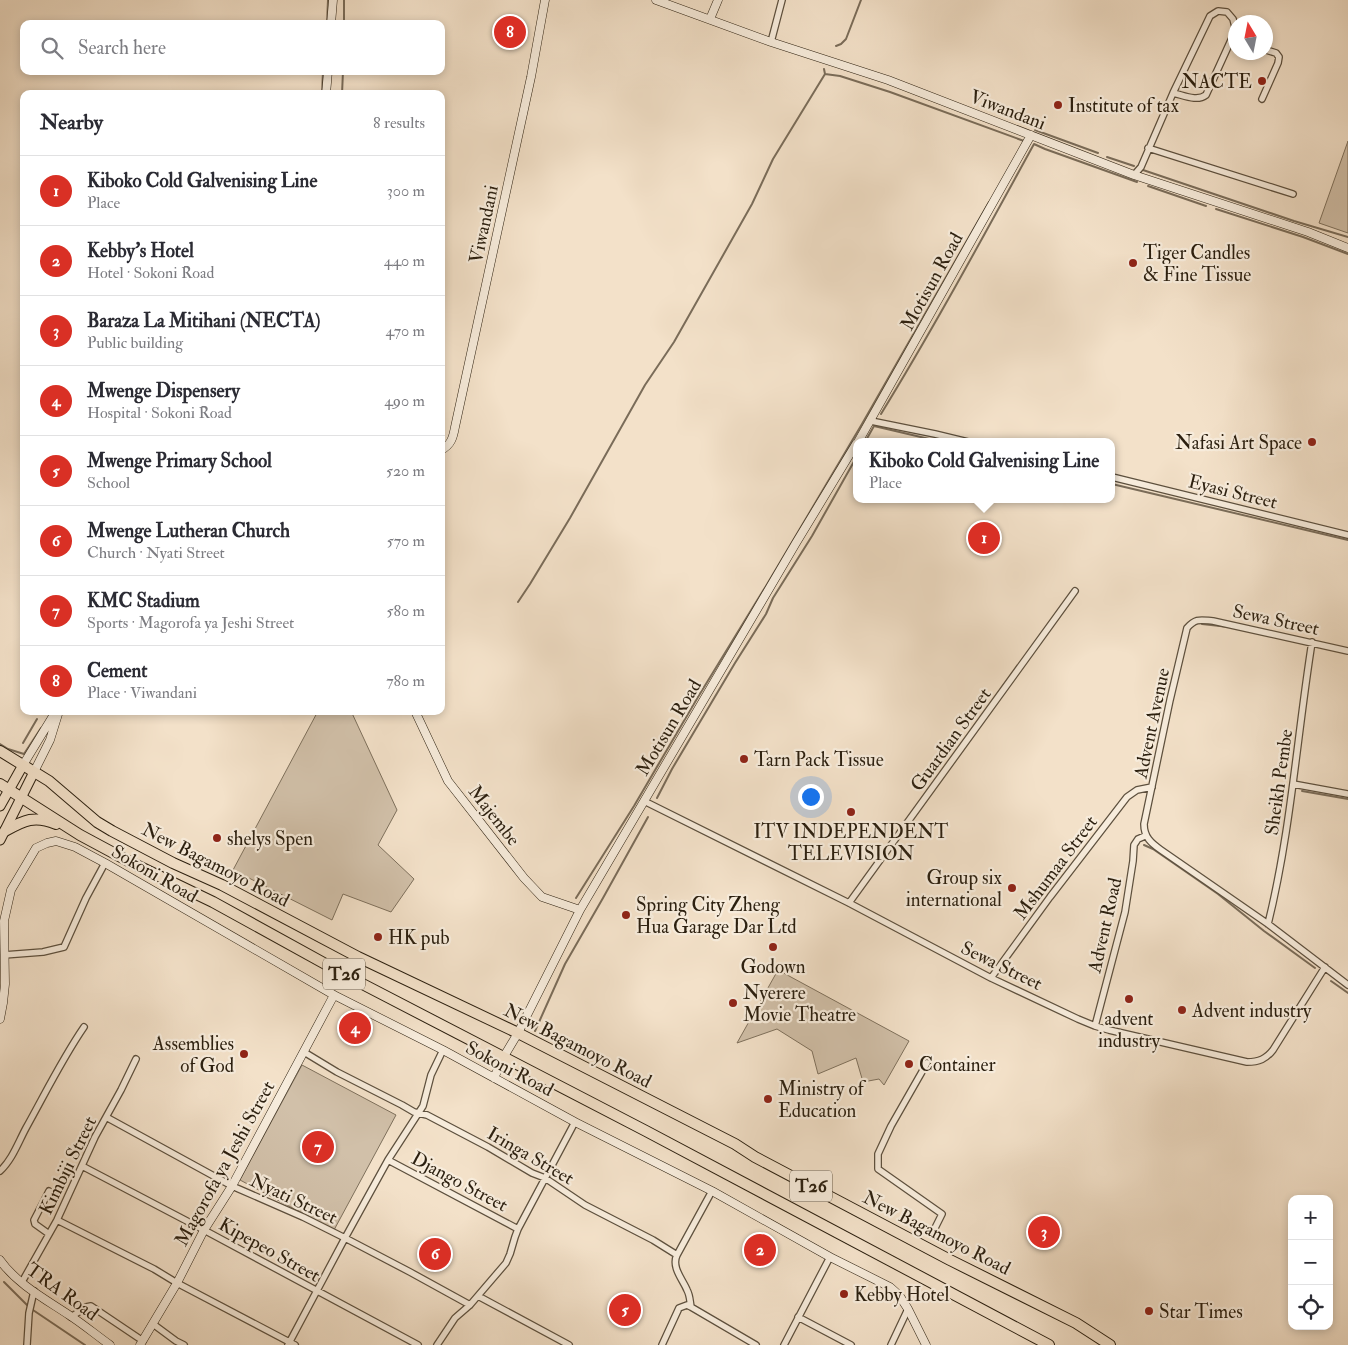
<!DOCTYPE html>
<meta charset="utf-8">
<style>
body{margin:0;font-family:"IM FELL Double Pica",serif;background:#f7f7f7;color:#2b2b33}
.controls{position:absolute;right:15px;bottom:15px;display:grid;overflow:hidden;border-radius:10px;box-shadow:0 2px 8px #0003}
.controls button{width:45px;height:45px;display:grid;place-items:center;padding:0;border:0;border-bottom:1px solid #e1e1e2;background:#fff;color:#2b2b33;font:25px sans-serif}
.compass{position:absolute;left:1228px;top:15px;width:45px;height:45px;border-radius:50%;background:#fff;box-shadow:0 2px 8px #0003;rotate:350deg}
.you{position:absolute;left:810px;top:796px;width:18px;height:18px;margin:-12px;border:4px solid #fff;border-radius:50%;background:#1a73e8;box-shadow:0 0 0 8px #1a73e833}
.badge{display:grid;place-items:center;width:32px;height:32px;border-radius:50%;background:#d93025;color:#fff;font-size:16px;font-weight:700}
.pin{position:absolute;translate:-50% -50%;border:2px solid #fff;box-shadow:0 1px 5px #0006}
.popup{position:absolute;left:853px;top:438px;width:262px;height:65px;box-sizing:border-box;display:grid;place-content:center;border-radius:10px;background:#fff;filter:drop-shadow(0 1px 4px #0005);font-size:16px;white-space:nowrap;color:#7c7c81}
.popup b{font-size:19px;color:#2b2b33}
.popup::after{content:'';position:absolute;left:50%;top:100%;margin-left:-10px;border:10px solid transparent;border-top-color:#fff}
.list{margin:0;padding:0;list-style:none}
h2{display:flex;justify-content:space-between;align-items:center;height:65px;margin:0;padding:0 20px;font-size:21px}
h2 small{font-size:16px;font-weight:400;color:#7c7c81}
.list li{display:grid;grid-template-columns:32px 1fr auto;gap:15px;align-items:center;box-sizing:border-box;height:70px;padding:0 20px;border-top:1px solid #e1e1e2}
.list b{display:block;font-size:19px;white-space:nowrap}
.list p{margin:0;font-size:16px;white-space:nowrap;color:#7c7c81}
.list em{font-size:16px;font-style:normal;color:#7c7c81}
.icon{flex:none;width:28px;height:28px;fill:none;stroke:currentColor;stroke-width:2;stroke-linecap:round;stroke-linejoin:round}
.map{position:relative;flex:none;width:1348px;height:1345px;overflow:hidden}
.search{position:absolute;background:#fff;box-shadow:0 2px 8px #0003;left:20px;top:20px;width:425px;height:55px;display:flex;align-items:center;gap:12px;box-sizing:border-box;padding:0 18px;border-radius:10px;color:#7c7c81;font-size:19px}
.panel{position:absolute;background:#fff;box-shadow:0 2px 8px #0003;left:20px;top:90px;width:425px;height:625px;border-radius:10px}
.map>svg:first-child{display:block}
.green{fill:#d1c0a9;stroke:#7e705c}
.lines{fill:none;stroke-linecap:round;stroke-linejoin:round}
.stream{stroke:#7a6c59;stroke-width:2}
.street-casing{stroke:#5d503e;stroke-width:8}
.secondary-casing{stroke:#2b1f0f;stroke-width:9}
.primary-casing{stroke:#2b1f0f;stroke-width:11}
.highway-casing{stroke:#2b1f0f;stroke-width:12}
.street{stroke:#f7ecdc;stroke-width:5.5}
.secondary{stroke:#f7ecdc;stroke-width:8}
.primary{stroke:#f3e1c9;stroke-width:9}
.highway{stroke:#f3e1c9;stroke-width:10}
.poi-dot{fill:#8f2418;stroke:#f7ecdc;stroke-width:2}
.labels{text-anchor:middle;stroke-width:4.5;stroke-linejoin:round;paint-order:stroke}
.shield{fill:#f7ecdc;stroke:#685c4c;stroke-width:1}
.shield-label{font-size:18px;font-weight:bold;fill:#2b1f0f}
.poi-label{font-size:19px;fill:#2b1f0f;stroke:#f7ecdc;text-anchor:start}
.street-label{font-size:19px;fill:#2b1f0f;stroke:#f7ecdc}
</style>
<div class="map">
<svg width="1348" height="1345" viewBox="0 0 1348 1345">
<rect width="100%" height="100%" fill="#f3e1c9"/>
<filter id="stains"><feTurbulence type="fractalNoise" baseFrequency=".004" numOctaves="4"/><feColorMatrix values="0 0 0 0 .2 0 0 0 0 .09 0 0 0 0 .02 0 0 0 .5 -.17"/></filter>
<radialGradient id="worn" r=".72"><stop offset=".6" stop-color="#630" stop-opacity="0"/><stop offset="1" stop-color="#630" stop-opacity=".3"/></radialGradient>
<path class="green" d="M1348,141V233L1319,223Z
M318,711H351L397,810L378,845L414,879L391,912L343,894L332,920L233,870Z
M778,970L909,1041L884,1085L879,1079L863,1082L856,1058L818,1074L812,1051L777,1029L737,1043Z
M302,1065L396,1115L334,1230L240,1180Z"/>
<g class="lines">
<path class="stream" d="M327,24L328,0
M344,24V0
M836,46L841,44L846,39L861,0
M825,74L840,76L890,92L1024,141
M322,94L323,71
M342,94L343,71
M1035,130L1098,153
M1107,157L1134,166
M1143,170L1294,221L1348,237
M1148,186L1206,206
M1216,209L1303,237L1348,254
M881,414C935,326 984,235 1034,144L1045,149L1137,182
M874,426L942,442
M865,442L874,426
M1112,484L1348,540
M518,602L530,584L570,518L645,385L674,342L752,204L773,159L825,74L824,69
M1202,624L1229,627
M23,743L37,719
M0,744L8,749L24,754L41,728
M1302,791L1348,799
M657,798L672,769L735,663L766,614L773,598L812,536L856,458
M1144,845L1153,849L1218,894L1264,931L1315,968
M576,898L634,806L698,697L766,586L862,424L989,202
M1331,981L1348,993
M535,1031L565,964L603,898L648,817
M4,1282L30,1308L85,1345"/>
<g class="street-casing">
<path id="street" d="M771,42L782,0
M1262,99L1278,63L1279,57L1276,53L1266,50
M1148,148L1293,194
M1134,175L1141,167L1173,93L1210,16L1218,11L1227,12L1233,19L1235,27L1232,38L1206,95C1197,102 1183,95 1173,93
M871,421L935,434L968,442
M1112,477L1348,535
M1348,651L1213,621C1200,620 1196,618 1187,628L1170,700L1144,824C1144,837 1151,843 1161,850L1268,924L1348,985
M1293,784L1348,794
M644,801L849,903L991,978L1078,1019L1095,1026L1109,1030L1247,1062C1259,1062 1266,1059 1273,1050L1325,967
M849,903L1075,591
M1268,924C1291,831 1297,736 1312,642
M4,955L43,952L64,947L86,898L105,863
M991,978L1050,897L1127,797L1137,790L1152,787
M1095,1026L1125,912L1133,861L1134,845L1138,839L1145,836
M304,1052L337,1072L402,1105L414,1112L427,1115L488,1147L532,1173L545,1178L585,1205L653,1240L677,1255L712,1191
M927,1063L891,1126L878,1154V1169L942,1214L933,1232
M106,1117L232,1186L303,1217L345,1238L410,1272L470,1305
M388,1160L518,1229
M82,1166L204,1230L418,1345
M0,1171C12,1160 18,1143 26,1128C45,1094 62,1059 84,1027
M49,1191L34,1220L35,1224L49,1234
M57,1220L154,1269L177,1283L295,1345
M677,1255C671,1267 683,1280 687,1290C690,1295 690,1302 691,1307L756,1345
M22,1282L57,1220L95,1137L121,1090L136,1059
M478,1296L569,1345
M71,1317L86,1307L91,1306L143,1341
M798,1317L851,1345
M153,1324L176,1341L184,1345
M27,1345L29,1313L34,1291
M288,1345L345,1238L388,1160L423,1106L431,1075L443,1050
M437,1345L455,1318L470,1305L506,1263L510,1254L515,1237L518,1229L575,1122
M662,1345L679,1308L687,1305L691,1307
M784,1345L830,1257
M891,1345L908,1309"/>
</g>
<g class="secondary-casing">
<path id="secondary" d="M656,0L771,42L888,80L1134,175L1308,232L1348,248
M710,19L718,0
M331,24L333,0
M326,94L328,71
M858,442L1031,135
M441,450C451,445 453,438 455,427L531,77L545,0
M415,711L448,781L524,878L542,897L580,910
M23,765L56,711
M34,772L50,740L59,711
M0,1019L3,1003L5,984L4,921L11,890L36,848L47,843L56,841L75,847L105,863L334,995L443,1050L575,1122L712,1191L830,1257L890,1287L899,1295L908,1309L926,1345
M494,1078L503,1058L518,1033L580,910L796,543L856,444
M0,1260C17,1284 45,1299 69,1315C83,1324 96,1335 110,1345
M140,1345L177,1283L204,1230L232,1186L334,995"/>
</g>
<g class="primary-casing">
<path id="primary" d="M0,806L23,765
M0,840L34,772"/>
</g>
<g class="highway-casing">
<path id="highway" d="M0,751L49,781L97,822L112,831L173,863L222,885L358,957L518,1033L735,1144L755,1157L950,1260L1076,1323L1110,1345
M0,784L80,835L134,864L213,902L349,977L646,1131L1049,1345
M5,831C24,820 35,815 56,824"/>
</g>
<use href="#street" class="street"/>
<use href="#secondary" class="secondary"/>
<use href="#primary" class="primary"/>
<use href="#highway" class="highway"/>
</g>
<g class="poi-dot">
<circle cx="1262" cy="81" r="5"/>
<circle cx="1058" cy="105" r="5"/>
<circle cx="1133" cy="263" r="5"/>
<circle cx="1312" cy="442" r="5"/>
<circle cx="744" cy="759" r="5"/>
<circle cx="851" cy="812" r="5"/>
<circle cx="217" cy="838" r="5"/>
<circle cx="1012" cy="888" r="5"/>
<circle cx="626" cy="915" r="5"/>
<circle cx="378" cy="937" r="5"/>
<circle cx="773" cy="947" r="5"/>
<circle cx="1129" cy="999" r="5"/>
<circle cx="733" cy="1003" r="5"/>
<circle cx="1182" cy="1010" r="5"/>
<circle cx="244" cy="1054" r="5"/>
<circle cx="909" cy="1064" r="5"/>
<circle cx="768" cy="1099" r="5"/>
<circle cx="844" cy="1294" r="5"/>
<circle cx="1149" cy="1311" r="5"/>
</g>
<g class="labels">
<g class="shield">
<rect x="323" y="958.5" width="42" height="31" rx="4"/>
<rect x="790" y="1170.5" width="42" height="31" rx="4"/>
</g>
<g class="shield-label">
<text x="344" y="980">T26</text>
<text x="811" y="1192">T26</text>
</g>
<g class="poi-label">
<text x="1252" y="88" text-anchor="end">NACTE</text>
<text x="1068" y="112">Institute of tax</text>
<text x="1143" y="259">Tiger Candles<tspan x="1143" dy="22">&amp; Fine Tissue</tspan></text>
<text x="1302" y="449" text-anchor="end">Nafasi Art Space</text>
<text x="754" y="766">Tarn Pack Tissue</text>
<text x="851" y="838" text-anchor="middle">ITV INDEPENDENT<tspan x="851" dy="22">TELEVISION</tspan></text>
<text x="227" y="845">shelys Spen</text>
<text x="1002" y="884" text-anchor="end">Group six<tspan x="1002" dy="22">international</tspan></text>
<text x="636" y="911">Spring City Zheng<tspan x="636" dy="22">Hua Garage Dar Ltd</tspan></text>
<text x="388" y="944">HK pub</text>
<text x="773" y="973" text-anchor="middle">Godown</text>
<text x="743" y="999">Nyerere<tspan x="743" dy="22">Movie Theatre</tspan></text>
<text x="1192" y="1017">Advent industry</text>
<text x="1129" y="1025" text-anchor="middle">advent<tspan x="1129" dy="22">industry</tspan></text>
<text x="234" y="1050" text-anchor="end">Assemblies<tspan x="234" dy="22">of God</tspan></text>
<text x="919" y="1071">Container</text>
<text x="778" y="1095">Ministry of<tspan x="778" dy="22">Education</tspan></text>
<text x="854" y="1301">Kebby Hotel</text>
<text x="1159" y="1318">Star Times</text>
</g>
<g class="street-label">
<text transform="translate(1008 109) rotate(21)" y="7">Viwandani</text>
<text transform="translate(483 224) rotate(-78)" y="7">Viwandani</text>
<text transform="translate(931 281) rotate(-61)" y="7">Motisun Road</text>
<text transform="translate(1233 491) rotate(14)" y="7">Eyasi Street</text>
<text transform="translate(1276 619) rotate(12)" y="7">Sewa Street</text>
<text transform="translate(1151 723) rotate(-78)" y="7">Advent Avenue</text>
<text transform="translate(668 727) rotate(-59)" y="7">Motisun Road</text>
<text transform="translate(950 739) rotate(-54)" y="7">Guardian Street</text>
<text transform="translate(1278 782) rotate(-82)" y="7">Sheikh Pembe</text>
<text transform="translate(495 815) rotate(52)" y="7">Majembe</text>
<text transform="translate(216 864) rotate(27)" y="7">New Bagamoyo Road</text>
<text transform="translate(1055 867) rotate(-53)" y="7">Mshumaa Street</text>
<text transform="translate(155 873) rotate(30)" y="7">Sokoni Road</text>
<text transform="translate(1104 925) rotate(-77)" y="7">Advent Road</text>
<text transform="translate(1002 965) rotate(26)" y="7">Sewa Street</text>
<text transform="translate(578 1045) rotate(27)" y="7">New Bagamoyo Road</text>
<text transform="translate(510 1068) rotate(28)" y="7">Sokoni Road</text>
<text transform="translate(531 1155) rotate(30)" y="7">Iringa Street</text>
<text transform="translate(224 1163) rotate(-61)" y="7">Magorofa ya Jeshi Street</text>
<text transform="translate(67 1165) rotate(-64)" y="7">Kimbiji Street</text>
<text transform="translate(460 1181) rotate(28)" y="7">Django Street</text>
<text transform="translate(294 1198) rotate(25)" y="7">Nyati Street</text>
<text transform="translate(937 1232) rotate(27)" y="7">New Bagamoyo Road</text>
<text transform="translate(270 1249) rotate(29)" y="7">Kipepeo Street</text>
<text transform="translate(63 1291) rotate(36)" y="7">TRA Road</text>
</g>
</g>
<rect width="100%" height="100%" filter="url(#stains)"/>
<rect width="100%" height="100%" fill="url(#worn)"/>
</svg>
<div class="controls">
<button>+</button>
<button>−</button>
<button><svg class="icon" aria-label="locate" viewBox="0 0 24 24"><circle cx="12" cy="12" r="6"/><path d="M12 2v4M12 18v4M2 12h4M18 12h4"/></svg></button>
</div>
<svg class="compass" viewBox="-18 -18 36 36"><path d="M0-13l5 13h-10z" fill="#e53935"/><path d="M0 13l5-13h-10z" fill="#7c7c81"/></svg>
<div class="you"></div>
<div class="pin badge" style="left:984px;top:538px">1</div>
<div class="popup"><b>Kiboko Cold Galvenising Line</b>Place</div>
<div class="pin badge" style="left:760px;top:1250px">2</div>
<div class="pin badge" style="left:1044px;top:1232px">3</div>
<div class="pin badge" style="left:355px;top:1028px">4</div>
<div class="pin badge" style="left:625px;top:1310px">5</div>
<div class="pin badge" style="left:435px;top:1254px">6</div>
<div class="pin badge" style="left:318px;top:1147px">7</div>
<div class="pin badge" style="left:510px;top:32px">8</div>
<div class="search"><svg class="icon" aria-label="search" viewBox="0 0 24 24"><circle cx="10" cy="10" r="6"/><path d="M15 15l6 6"/></svg>Search here</div>
<section class="panel">
<h2>Nearby<small>8 results</small></h2>
<ul class="list">
<li><span class="badge">1</span><div><b>Kiboko Cold Galvenising Line</b><p>Place</p></div><em>300 m</em></li>
<li><span class="badge">2</span><div><b>Kebby's Hotel</b><p>Hotel · Sokoni Road</p></div><em>440 m</em></li>
<li><span class="badge">3</span><div><b>Baraza La Mitihani (NECTA)</b><p>Public building</p></div><em>470 m</em></li>
<li><span class="badge">4</span><div><b>Mwenge Dispensery</b><p>Hospital · Sokoni Road</p></div><em>490 m</em></li>
<li><span class="badge">5</span><div><b>Mwenge Primary School</b><p>School</p></div><em>520 m</em></li>
<li><span class="badge">6</span><div><b>Mwenge Lutheran Church</b><p>Church · Nyati Street</p></div><em>570 m</em></li>
<li><span class="badge">7</span><div><b>KMC Stadium</b><p>Sports · Magorofa ya Jeshi Street</p></div><em>580 m</em></li>
<li><span class="badge">8</span><div><b>Cement</b><p>Place · Viwandani</p></div><em>780 m</em></li>
</ul>
</section>
</div>
